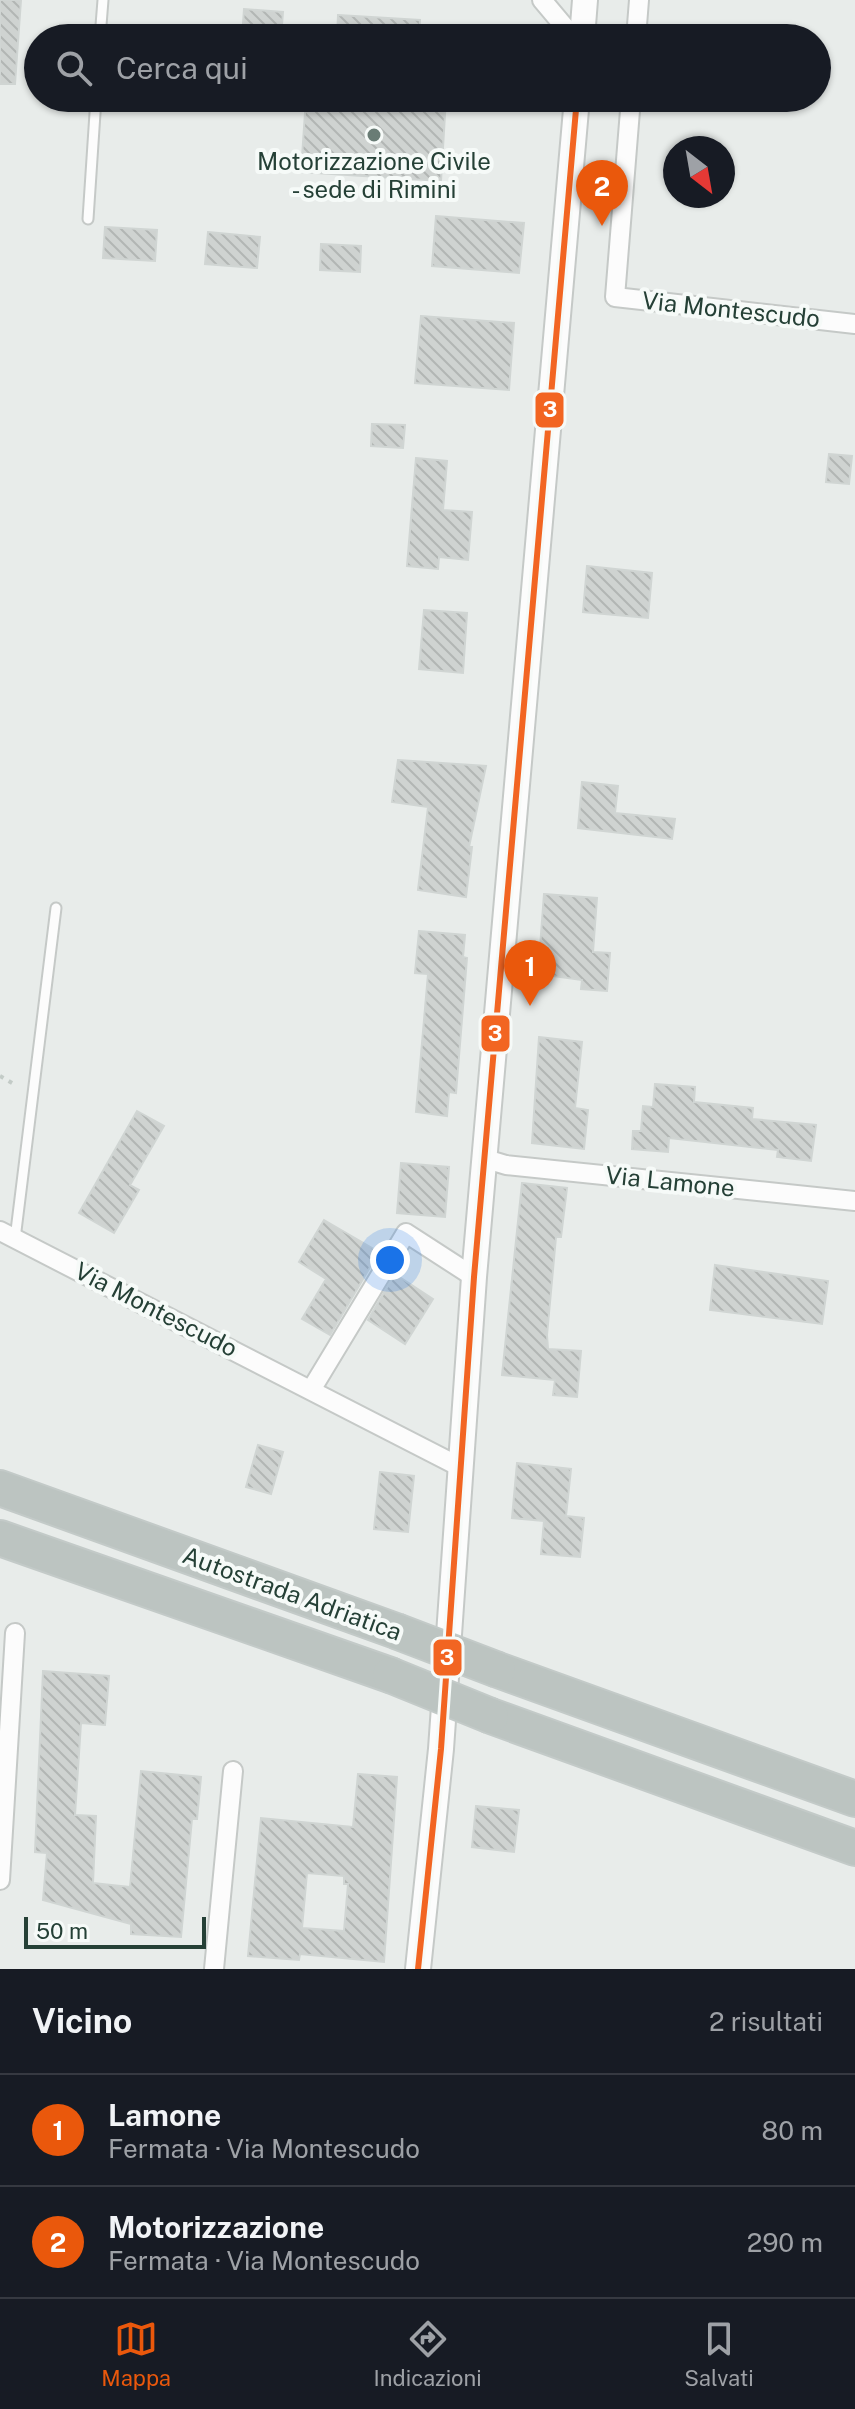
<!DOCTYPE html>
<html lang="it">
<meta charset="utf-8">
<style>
body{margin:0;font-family:"Public Sans",sans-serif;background:#20242c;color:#f1f3f6}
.compass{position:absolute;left:663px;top:136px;width:72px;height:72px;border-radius:50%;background:#171b24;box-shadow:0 2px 6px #0004;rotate:149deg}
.scale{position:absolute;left:24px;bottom:20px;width:182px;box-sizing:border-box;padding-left:8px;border:4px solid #254036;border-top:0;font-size:22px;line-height:28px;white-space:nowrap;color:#254036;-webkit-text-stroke:6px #f6faf8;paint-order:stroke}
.you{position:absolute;left:390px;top:1260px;width:28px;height:28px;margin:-20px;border:6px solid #fff;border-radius:50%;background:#1a73e8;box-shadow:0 0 0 12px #1a73e833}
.badge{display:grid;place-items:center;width:52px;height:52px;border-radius:50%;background:#ea580c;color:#fff;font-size:26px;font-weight:700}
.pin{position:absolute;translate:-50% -66px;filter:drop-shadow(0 2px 4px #0008)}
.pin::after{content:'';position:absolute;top:42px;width:28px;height:24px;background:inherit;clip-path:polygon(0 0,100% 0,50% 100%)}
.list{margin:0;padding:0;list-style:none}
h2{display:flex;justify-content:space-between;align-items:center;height:104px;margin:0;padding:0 32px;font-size:34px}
h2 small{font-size:26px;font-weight:400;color:#9ea1a6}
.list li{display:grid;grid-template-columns:52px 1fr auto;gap:24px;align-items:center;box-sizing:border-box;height:112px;padding:0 32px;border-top:2px solid #363941}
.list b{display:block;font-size:30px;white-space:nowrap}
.list p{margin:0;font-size:26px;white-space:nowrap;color:#9ea1a6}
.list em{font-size:26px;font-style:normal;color:#9ea1a6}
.icon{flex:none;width:44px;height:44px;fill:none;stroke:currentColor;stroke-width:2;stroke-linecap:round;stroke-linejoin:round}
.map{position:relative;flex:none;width:855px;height:1969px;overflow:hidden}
.search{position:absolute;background:#171b24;box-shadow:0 2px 6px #0004;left:24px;right:24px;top:24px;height:88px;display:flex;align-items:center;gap:20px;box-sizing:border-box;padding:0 28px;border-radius:44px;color:#9ea1a6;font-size:30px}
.sheet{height:328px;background:#171b24}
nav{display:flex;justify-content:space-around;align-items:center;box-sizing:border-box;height:112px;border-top:2px solid #363941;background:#171b24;font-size:22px;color:#9ea1a6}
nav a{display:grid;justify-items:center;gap:4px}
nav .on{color:#ea580c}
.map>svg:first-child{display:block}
.building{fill:url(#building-back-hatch);stroke:#d0d5d3;stroke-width:2;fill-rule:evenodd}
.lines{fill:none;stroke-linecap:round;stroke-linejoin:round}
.service-casing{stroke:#c5c9c7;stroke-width:13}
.minor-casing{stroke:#c5c9c7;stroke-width:22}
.tertiary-casing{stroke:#c5c9c7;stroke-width:28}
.motorway-casing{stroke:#c3cac8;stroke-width:38}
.path{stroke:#c3cbc7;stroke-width:4;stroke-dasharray:4 6;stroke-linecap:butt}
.service{stroke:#fcfcfc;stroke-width:9}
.minor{stroke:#fcfcfc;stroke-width:18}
.tertiary{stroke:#fcfcfc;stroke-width:24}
.motorway{stroke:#bcc4c1;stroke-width:34}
.motorway-bridge-casing{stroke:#c3cac8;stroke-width:38;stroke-linecap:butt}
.motorway-bridge{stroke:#bcc4c1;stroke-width:34}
.bus-1-casing{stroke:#f6faf8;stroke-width:12}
.bus-1{stroke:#f26522;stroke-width:6}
.poi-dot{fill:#697c75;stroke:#f6faf8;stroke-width:3}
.labels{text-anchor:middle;stroke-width:8;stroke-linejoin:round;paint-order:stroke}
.poi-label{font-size:24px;fill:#254036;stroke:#f6faf8}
.street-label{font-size:24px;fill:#254036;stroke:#f6faf8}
.line-badge{stroke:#f6faf8;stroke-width:3}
.badge-label{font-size:22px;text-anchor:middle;font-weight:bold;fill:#fff}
</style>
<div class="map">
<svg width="855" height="1969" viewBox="0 0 855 1969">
<defs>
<pattern id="building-back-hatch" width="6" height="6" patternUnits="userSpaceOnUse" patternTransform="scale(2)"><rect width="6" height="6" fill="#cfd3d1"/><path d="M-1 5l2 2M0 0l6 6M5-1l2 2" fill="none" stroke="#b2b6b4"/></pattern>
</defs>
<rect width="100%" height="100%" fill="#e8ecea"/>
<path class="building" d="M0,0H21L15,84H0Z
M244,9L283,12L281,38H242Z
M338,15L420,20L419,38H337Z
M306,98H446L441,181L301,172Z
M436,216L524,223L519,273L432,266Z
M105,227L157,230L155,261L103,258Z
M208,232L260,237L257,268L205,264Z
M321,244L361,246L360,272L320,270Z
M421,316L514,323L509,390L415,383Z
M372,424L405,425L403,448L371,446Z
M829,454L852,456L849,484L826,482Z
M416,458L447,461L443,510L472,512L468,560L439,557L438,569L407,566Z
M587,566L652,573L648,618L583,612Z
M424,610L467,613L463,673L419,669Z
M398,760L486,766L469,847H472L466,897L418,890L428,807L392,802Z
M582,782L618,786L615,813L675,819L672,839L578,828Z
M544,894L597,898L593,952L610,953L607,991L581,989L582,980L538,974Z
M419,931L465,935L463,957L467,958L456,1093L449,1092L447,1116L416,1112L428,974L415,973Z
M539,1037L582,1042L575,1108L588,1110L584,1149L532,1143Z
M655,1084L695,1087L694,1102L753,1108L752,1119L816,1125L811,1161L777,1157L778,1150L669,1138L668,1152L632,1149L633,1131H641L643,1106L653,1107Z
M137,1111L164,1126L130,1185L139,1190L114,1233L79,1213Z
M401,1163L449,1167L445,1217L397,1213Z
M522,1183L567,1188L561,1237H556L547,1335L548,1349L581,1351L577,1397L553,1395L555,1380L502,1375Z
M324,1220L379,1252L330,1335L302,1319L326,1279L299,1262Z
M715,1265L828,1281L822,1324L710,1310Z
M395,1274L433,1299L405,1344L368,1320Z
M258,1445L283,1452L271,1494L246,1487Z
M517,1463L571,1469L566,1516L584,1518L580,1557L541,1554L544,1521L512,1518Z
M380,1472L414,1476L408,1532L374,1529Z
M43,1671L109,1676L105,1725L81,1723L75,1815L96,1816L93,1883L130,1887L141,1771L201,1777L197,1819H192L181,1937L131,1934V1924L43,1900L47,1853L35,1852Z
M358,1774L397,1777L384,1962L300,1954L299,1960L248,1956L261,1818L353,1827ZM307,1873L344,1876V1884H348L344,1931L302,1928Z
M476,1806L519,1810L514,1852L472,1847Z"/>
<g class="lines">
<g class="service-casing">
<path id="service" d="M100,38L103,0
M88,219L96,98
M15,1239L56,908"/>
</g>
<g class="minor-casing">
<path id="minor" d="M542,0L574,38
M636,38L639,0
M631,98L615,297L855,324
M486,1159L506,1165L855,1201
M0,1231L460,1467
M311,1390L406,1233L474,1277
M0,1880L15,1633
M214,1969L233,1771"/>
</g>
<g class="tertiary-casing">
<path id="tertiary" d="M582,38L585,0
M418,1969L441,1749L474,1277L577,98"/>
</g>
<g class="motorway-casing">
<path id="motorway" d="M0,1488L396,1631
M0,1538L390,1675
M498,1670L855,1799
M491,1716L855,1848"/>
</g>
<path class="path" d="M0,1076L17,1086"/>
<use href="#service" class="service"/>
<use href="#minor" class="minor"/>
<use href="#tertiary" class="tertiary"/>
<use href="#motorway" class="motorway"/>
<g class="motorway-bridge-casing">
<path id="motorway-bridge" d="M396,1631L498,1670
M390,1675L491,1716"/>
</g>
<use href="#motorway-bridge" class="motorway-bridge"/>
<g class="bus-1-casing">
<path id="bus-1" d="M418,1969L441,1749L474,1277L577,98"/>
</g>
<use href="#bus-1" class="bus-1"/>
</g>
<circle class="poi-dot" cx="374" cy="135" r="8"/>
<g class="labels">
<g class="poi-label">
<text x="374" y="170">Motorizzazione Civile<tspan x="374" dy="28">- sede di Rimini</tspan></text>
</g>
<g class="street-label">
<text transform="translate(731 310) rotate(6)" y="8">Via Montescudo</text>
<text transform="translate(670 1182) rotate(6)" y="8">Via Lamone</text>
<text transform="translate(156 1310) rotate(27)" y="8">Via Montescudo</text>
<text transform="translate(292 1594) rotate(20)" y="8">Autostrada Adriatica</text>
</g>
</g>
<g class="line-badge">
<rect x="534" y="391" width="31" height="38" rx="8" fill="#f26522"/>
<rect x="480" y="1014" width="31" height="39" rx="8" fill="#f26522"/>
<rect x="432" y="1638" width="31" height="39" rx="8" fill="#f26522"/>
</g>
<g class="badge-label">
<text x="550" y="417">3</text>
<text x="495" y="1041">3</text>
<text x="447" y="1665">3</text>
</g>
</svg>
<svg class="compass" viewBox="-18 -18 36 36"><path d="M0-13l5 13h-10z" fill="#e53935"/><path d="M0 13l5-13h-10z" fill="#9ea1a6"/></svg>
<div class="scale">50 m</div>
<div class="you"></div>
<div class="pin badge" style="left:530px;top:1006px">1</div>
<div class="pin badge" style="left:602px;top:226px">2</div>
<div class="search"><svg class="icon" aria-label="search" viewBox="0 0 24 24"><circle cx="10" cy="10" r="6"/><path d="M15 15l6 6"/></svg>Cerca qui</div>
</div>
<section class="sheet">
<h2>Vicino<small>2 risultati</small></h2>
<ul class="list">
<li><span class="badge">1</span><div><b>Lamone</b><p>Fermata · Via Montescudo</p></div><em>80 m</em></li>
<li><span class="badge">2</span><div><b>Motorizzazione</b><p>Fermata · Via Montescudo</p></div><em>290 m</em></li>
</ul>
</section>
<nav>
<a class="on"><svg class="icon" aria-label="map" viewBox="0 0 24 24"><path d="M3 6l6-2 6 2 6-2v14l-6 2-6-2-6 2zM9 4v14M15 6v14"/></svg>Mappa</a>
<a><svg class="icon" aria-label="directions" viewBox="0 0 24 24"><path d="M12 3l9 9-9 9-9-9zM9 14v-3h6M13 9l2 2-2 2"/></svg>Indicazioni</a>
<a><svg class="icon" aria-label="saved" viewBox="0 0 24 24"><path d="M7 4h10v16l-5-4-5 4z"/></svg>Salvati</a>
</nav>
